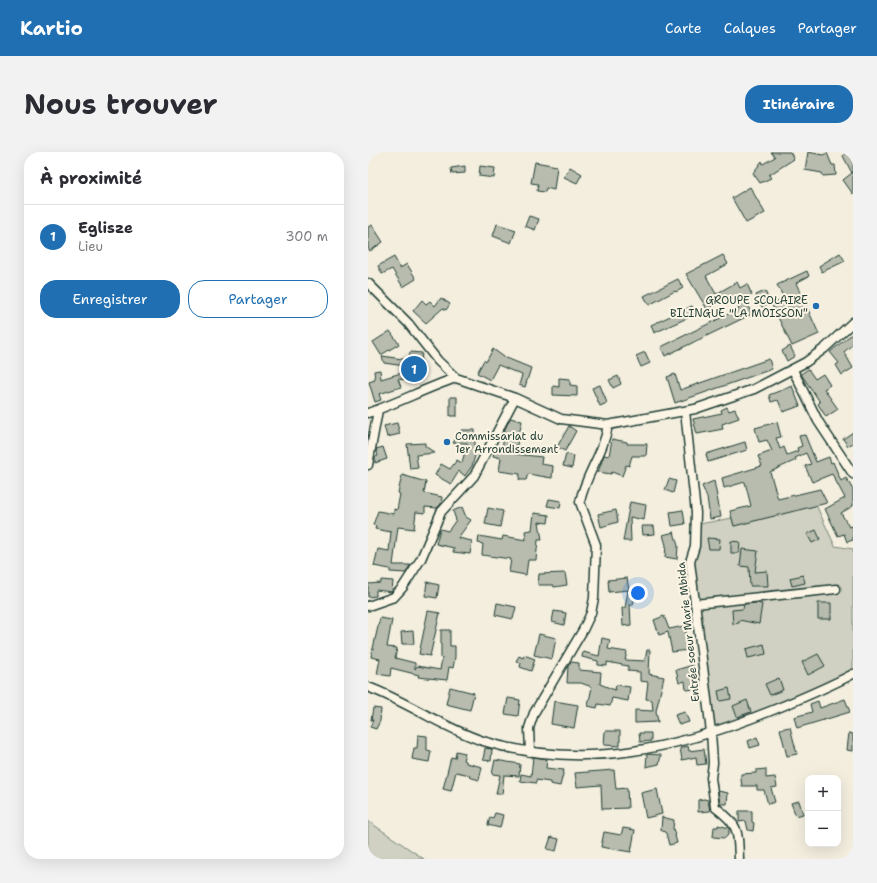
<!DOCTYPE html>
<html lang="fr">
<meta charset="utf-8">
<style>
body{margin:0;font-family:"Shantell Sans",sans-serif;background:#f2f2f3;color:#2b2b33}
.controls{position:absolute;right:12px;bottom:12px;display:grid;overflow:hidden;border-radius:8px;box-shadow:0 4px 16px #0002}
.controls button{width:36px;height:36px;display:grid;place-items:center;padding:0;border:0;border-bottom:1px solid #e1e1e2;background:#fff;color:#2b2b33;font:20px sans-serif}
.you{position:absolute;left:270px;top:441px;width:14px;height:14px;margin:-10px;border:3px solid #fff;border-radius:50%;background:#1a73e8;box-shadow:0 0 0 6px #1a73e833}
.badge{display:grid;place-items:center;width:26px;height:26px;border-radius:50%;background:#1f6fb2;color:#fff;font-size:13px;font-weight:700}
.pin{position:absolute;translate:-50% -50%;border:2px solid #fff;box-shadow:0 1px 4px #0006}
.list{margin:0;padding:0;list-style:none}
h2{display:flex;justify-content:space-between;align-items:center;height:52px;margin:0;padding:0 16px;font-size:17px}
h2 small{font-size:13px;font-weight:400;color:#7c7c81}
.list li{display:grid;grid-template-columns:26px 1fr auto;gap:12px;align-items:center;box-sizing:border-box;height:64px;padding:0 16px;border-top:1px solid #e1e1e2}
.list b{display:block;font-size:15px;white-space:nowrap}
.list p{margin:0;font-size:13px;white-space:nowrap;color:#7c7c81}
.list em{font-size:13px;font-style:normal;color:#7c7c81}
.actions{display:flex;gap:8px;padding:12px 16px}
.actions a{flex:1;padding:9px 0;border:1px solid #1f6fb2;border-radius:16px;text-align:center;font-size:14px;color:#1f6fb2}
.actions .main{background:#1f6fb2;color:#fff}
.map{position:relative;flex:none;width:485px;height:707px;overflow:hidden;border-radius:16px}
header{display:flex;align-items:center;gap:24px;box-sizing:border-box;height:56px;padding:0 20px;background:#1f6fb2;color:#fff}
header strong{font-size:19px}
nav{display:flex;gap:22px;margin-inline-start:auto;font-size:14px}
.intro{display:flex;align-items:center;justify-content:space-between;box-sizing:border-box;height:96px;padding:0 24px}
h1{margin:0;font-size:28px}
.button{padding:10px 18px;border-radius:16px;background:#1f6fb2;color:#fff;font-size:14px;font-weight:700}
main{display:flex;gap:24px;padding:0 24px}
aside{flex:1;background:#fff;border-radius:16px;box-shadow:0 4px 16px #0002}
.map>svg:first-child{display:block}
.green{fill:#d0d1c2;stroke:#78877b}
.building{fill:#b8bcae;stroke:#1f3d34}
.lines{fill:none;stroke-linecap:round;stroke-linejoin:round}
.street-casing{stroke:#1f3d34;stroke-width:11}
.street{stroke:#fcf5e5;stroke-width:8}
.poi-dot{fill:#1f6fb2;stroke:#fcf5e5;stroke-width:1.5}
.labels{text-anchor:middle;stroke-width:4;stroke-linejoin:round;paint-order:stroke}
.poi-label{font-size:11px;fill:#1f3d34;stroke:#fcf5e5;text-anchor:end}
.street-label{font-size:11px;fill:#1f3d34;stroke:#fcf5e5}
</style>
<header>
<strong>Kartio</strong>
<nav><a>Carte</a><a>Calques</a><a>Partager</a></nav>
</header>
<div class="intro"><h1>Nous trouver</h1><a class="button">Itinéraire</a></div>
<main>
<aside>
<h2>À proximité<small></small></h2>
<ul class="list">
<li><span class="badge">1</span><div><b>Eglisze</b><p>Lieu</p></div><em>300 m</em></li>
</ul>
<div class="actions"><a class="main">Enregistrer</a><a>Partager</a></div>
</aside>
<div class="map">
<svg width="485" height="707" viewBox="0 0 485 707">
<rect width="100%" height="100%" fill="#f3eede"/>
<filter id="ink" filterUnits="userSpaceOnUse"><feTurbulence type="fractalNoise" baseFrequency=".025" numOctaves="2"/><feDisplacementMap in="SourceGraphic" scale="8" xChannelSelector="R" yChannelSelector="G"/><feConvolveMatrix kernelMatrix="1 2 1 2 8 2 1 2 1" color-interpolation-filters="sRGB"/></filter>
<g filter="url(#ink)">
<path class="green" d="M448,353L467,394L485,397V517C439,540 393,561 344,578L323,410L326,373L364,366L366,374Z
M0,669L56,707H0Z"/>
<path class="building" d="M403,0H422L426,7L401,23L403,26L392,31L385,21L394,9L395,12L407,5Z
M440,0L455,3L459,1L464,13H467L468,23L455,24L454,21L437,18Z
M478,0H485V42L475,28L484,21L475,4Z
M167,10L189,14L186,38L178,36L177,40L169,39L170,32L163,31Z
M97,14V21L84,22L83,16Z
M112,14L127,16L126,26L111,24Z
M202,15L214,22L209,31L196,25Z
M382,35L397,61L378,71L364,46Z
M161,64L171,67L167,78L157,74Z
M129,72L148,78L143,91L125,84Z
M4,73L15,90L2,99L0,96V75Z
M472,101L477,109L454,120L451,114Z
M355,103L360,112L338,124L348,142L369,130L372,136L379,132L384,143L376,147L384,162L297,204L293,195L371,157L365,144L339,157L318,122Z
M26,105L32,116L39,112L48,127L35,135L24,117L14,122L10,114Z
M439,119L441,124L428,131L451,182L424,194L404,153L416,146L409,133Z
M310,127L315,136L308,140L307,139L281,153L276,144Z
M397,139L402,151L394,155L388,143Z
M73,146L82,152L78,158L75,156L58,171L45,159L54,148L58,152L62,149L67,154Z
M324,154L328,162L286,181L283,173Z
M22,179L31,192L13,203L5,190Z
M485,181V192L476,200L485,216L474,223L468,213L471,211L462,200Z
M422,194L427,204L419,209L414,199Z
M125,197L136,205L163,216L157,235L151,233L154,223L130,213L122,228L109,221L116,208L118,210Z
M42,200L54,201L51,229L30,227L33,235L11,242L13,248L7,250L1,230L7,228L6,219L12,218L13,227L50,216L16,211L14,204L41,208Z
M277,200L282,211L273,215L268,204Z
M401,207L404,217L307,251L299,225L307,222L312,238Z
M440,217L447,227L455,222L462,233L456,237L470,257L458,265L450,252L452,250L433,222Z
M250,224L253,232L245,236L241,228Z
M191,226L202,227V233L209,234V244L185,243V234L191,235Z
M232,233L239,251L232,254L224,236Z
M424,234L432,254L415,260L410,248L403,250L401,243Z
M82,245H89V264H82Z
M359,255L361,259L367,257L371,266L354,272L355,277L329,282L325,267L354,261L353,258Z
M142,266L154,269L147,302L174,305L173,312L185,314L184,326L160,322L158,328H151L152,322L131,319L133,306L125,304L127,296L134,297L137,277Z
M409,270L413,285L408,286L412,297L416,295L419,303L430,299L429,296L434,294L431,284L437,283L448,310L461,305L463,311L465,310L473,329L478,326L485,338V354L473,361L481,375L485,374V388L479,390L476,382L470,384L457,357L477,346L464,322L444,330L437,314L443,312L438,301L427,306L428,308L402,320L410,347L452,337L459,351L366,374L362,359L383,354L377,330L356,336L354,326L394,314L390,304L404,299L399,288L391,290L387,276Z
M29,271L32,282L19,285L16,274Z
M201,274L208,279L197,299L189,295Z
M93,278H107V297H109L104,314L97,324L91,319L83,332L67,323L73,312L82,317L89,308L94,311L99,291H85Z
M485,280V291L480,294L475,287Z
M244,287L259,290V292H279L278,304H264L261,314L258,313L254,324L244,320L243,322L230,320L236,303L241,304Z
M377,290L379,298L340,310L338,302Z
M57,291V294L67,301L48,303L50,316L42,317L39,292Z
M15,295L19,307L7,311V305L10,304L8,297Z
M198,302L206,304L204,316L195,314Z
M34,323L58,330L56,341L74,345L73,352L69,356L57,355V361L48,360L46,377L30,375L25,413H42L38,421L22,420V417L6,414L10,397L21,399L23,380L7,377L8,374L5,373L10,359L26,362V357L29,358L32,342L30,341Z
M301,327L308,329L305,341L297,338Z
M346,329L353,365L342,367L339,345L334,334Z
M181,347L193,349L192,356L179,354Z
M262,350L278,353L276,368L262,365L263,389H255Z
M94,355L98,365L103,368L90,386L104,389L102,402L85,400L86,396L68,392L72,377L80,379L88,368L85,359Z
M120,356L135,359L132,375L117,372Z
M248,358L250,370L233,375L230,362Z
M315,358L317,372L304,374L302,360Z
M166,361L181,363L180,371L171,370L174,388H170L168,408H160L158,423L141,420L143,407L114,403L115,392L110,391L111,384L134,388L135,384L158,388L157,379L164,378Z
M274,374H286L287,382L275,383Z
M448,378L452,387L444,391L439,382Z
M306,380L310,394L309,407L297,405L298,393L295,383Z
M339,386L352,387L351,397H341Z
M363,389L372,390L371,401H363Z
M374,397L390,399L387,420L399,419L400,434H382L381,415L372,414Z
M197,421L199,433L186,435L185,433H170L171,422Z
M435,423L437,431L424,434L422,426Z
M259,426L261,438L241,440L240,428Z
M13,428L25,429L24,440L8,438V444L0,445V432L13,431Z
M59,430L71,433L69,446L57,444Z
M260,438L268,439L265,453H262L263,473L255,474L254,456H257Z
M129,451L148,455L145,467L127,463Z
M388,451L394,452L391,472L371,468V471L365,472L364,458L375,457L376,452Z
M450,451H463V467H450Z
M60,459L72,461L62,504L51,502Z
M186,459L198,461L196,473L184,470Z
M296,464L301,477L317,474L321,498L304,500L300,480L291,483L286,468Z
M12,466L24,468L19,495L29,496L27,506L47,511V517L49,514L72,518L74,506H73V478H82V494H87V505L85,516L81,515L79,528L50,525L51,523L23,516L22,524L9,522L12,507L3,505Z
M45,479L46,492H34L33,480Z
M171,482L188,486L184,507L166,503Z
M234,486L242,488L240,497L259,500L257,508L277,509L279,498H282L281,522L296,525L288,559L290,570L267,571V558L285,559L284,548L278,547L280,530L272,529V520L260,519V514L239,510V514L230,513V509L214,505L215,500L231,504Z
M396,492L398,502L380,506L378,497Z
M450,502L457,514L440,523L434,510Z
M156,503L167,507L163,519L152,515L153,511L148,509L151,504L155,506Z
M203,510L211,511V518L233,520L232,532L247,538L248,533L262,535L260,549L244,546L242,554L230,552L229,556L220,554L224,535L213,531H199L200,514Z
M325,513L328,526H327L328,537L318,538L317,529L311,531L308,518Z
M411,526L415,538L402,543L397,532Z
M82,535L106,541L102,558L78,552Z
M361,536L363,547L352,549L350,539Z
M140,546L152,548L150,564L137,562Z
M477,547L482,560L429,576L426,565L444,560L442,552L450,549L452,556Z
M379,548L383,560L369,565L365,554Z
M186,549L210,553L206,576L183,572Z
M5,556L13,557L12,569L8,577L2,575L5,568H3Z
M317,560L321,570L311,573L307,563Z
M422,575L429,602L419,604L412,577Z
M237,579H252V594L236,593Z
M271,581H283V589L272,590Z
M481,581L485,582V599L479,598Z
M50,583L59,584V598L63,599L61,610L44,607L46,596H49Z
M389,585L392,593L382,596L380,589Z
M320,594L321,599L336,597L338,612L329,613L328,605L314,608L312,596Z
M117,596L124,597L123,609L115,608Z
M88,599L97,601L95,608L98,609V611L114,615L111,628L101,625L102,623L88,620L83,639L75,637L83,605L87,606Z
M279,602L293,603L291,612L278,615Z
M165,605L179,607L178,616L196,618L192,634L182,632V630L168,628V631L152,629L153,622L163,624Z
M127,608L152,612L151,624L136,623L134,642H128L132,623L124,622Z
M398,617V626L407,625L409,635L403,636L407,650L400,652L396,638H389V634H374L373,628V622L388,621V618Z
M246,618L248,637L259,636L260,656L234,657L233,633L209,635L207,621Z
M289,637L294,662L278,666L273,641Z
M350,639L360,641L359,652H352Z
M336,647L340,648L342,659L330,660V648Z
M431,649L435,662L428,664L423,651Z
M371,659H384V670L386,671L385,679L380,678L378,669L371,670Z
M127,661L135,663L132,676L120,673L122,665L125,666Z
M294,665L306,668L305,676L309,691L301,693L298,681L293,678Z
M350,673L361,676V682L357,686L345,685L346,675H350Z
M255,676L267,678L263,700L233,695L236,680L253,683Z
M183,685L191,687L188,699L179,697Z"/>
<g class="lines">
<g class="street-casing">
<path id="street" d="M0,131L40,171L70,209L88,226
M425,218L450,269L485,322
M88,226L147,246L193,267L240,273L327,257L386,237L438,210L457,196L485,170
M317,259L328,361L327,394L322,410L343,580L345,611L343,626L347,655C371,673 370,678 371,707
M0,261C30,251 58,236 88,226
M0,313L10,258
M327,452L468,437
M0,454L26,445L35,435L53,407L73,360L106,324L147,246
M0,535C40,550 75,576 115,589C216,620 311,596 405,558C432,547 459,536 485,522
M162,600L161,576L166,561L215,478L223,461L226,446L228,393L212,350C217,323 236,301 240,273"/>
</g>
<use href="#street" class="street"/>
</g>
</g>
<g class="poi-dot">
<circle cx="448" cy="154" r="4"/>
<circle cx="79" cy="290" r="4"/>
</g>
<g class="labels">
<g class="poi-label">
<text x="440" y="152">GROUPE SCOLAIRE<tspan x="440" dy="13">BILINGUE "LA MOISSON"</tspan></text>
<text x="87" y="288" text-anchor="start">Commissariat du<tspan x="87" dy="13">1er Arrondissement</tspan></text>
</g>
<g class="street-label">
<text transform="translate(320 480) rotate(-96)" y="4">Entrée soeur Marie Mbida</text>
</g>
</g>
</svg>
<div class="controls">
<button>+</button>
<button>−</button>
</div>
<div class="you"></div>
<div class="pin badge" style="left:46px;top:217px">1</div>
</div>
</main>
